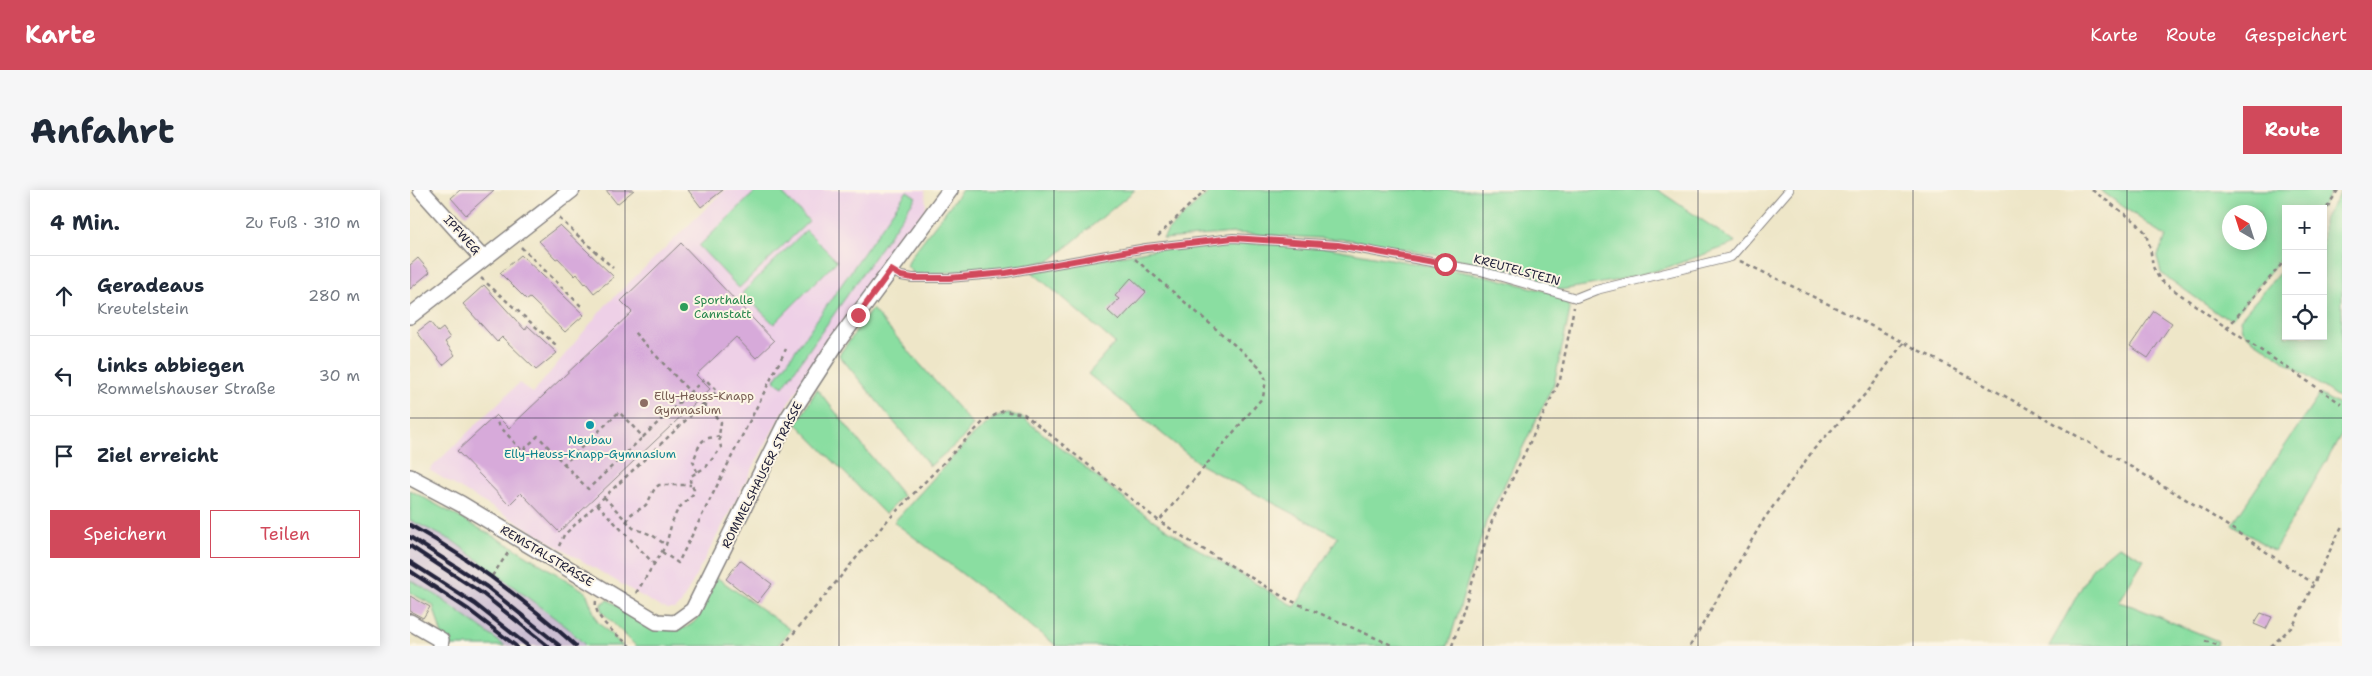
<!DOCTYPE html>
<html lang="de">
<meta charset="utf-8">
<style>
body{margin:0;font-family:"Shantell Sans",sans-serif;background:#f6f6f7;color:#1f2937}
.controls{position:absolute;right:15px;top:15px;display:grid;overflow:hidden;border-radius:0px;box-shadow:0 2px 12px #0003}
.controls button{width:45px;height:45px;display:grid;place-items:center;padding:0;border:0;border-bottom:1px solid #e0e1e3;background:#fff;color:#1f2937;font:25px sans-serif}
.compass{position:absolute;left:1812px;top:15px;width:45px;height:45px;border-radius:50%;background:#fff;box-shadow:0 2px 12px #0003;rotate:321deg}
.stop{position:absolute;width:15px;height:15px;margin:-11px;border:4px solid #d1495b;border-radius:50%;background:#fff}
.stop.end{background:#d1495b;border-color:#fff;box-shadow:0 1px 5px #0008}
.list{margin:0;padding:0;list-style:none}
h2{display:flex;justify-content:space-between;align-items:center;height:65px;margin:0;padding:0 20px;font-size:21px}
h2 small{font-size:16px;font-weight:400;color:#747a83}
.list li{display:grid;grid-template-columns:32px 1fr auto;gap:15px;align-items:center;box-sizing:border-box;height:80px;padding:0 20px;border-top:1px solid #e0e1e3}
.list b{display:block;font-size:19px;white-space:nowrap}
.list p{margin:0;font-size:16px;white-space:nowrap;color:#747a83}
.list em{font-size:16px;font-style:normal;color:#747a83}
.actions{display:flex;gap:10px;padding:15px 20px}
.actions a{flex:1;padding:11px 0;border:1px solid #d1495b;border-radius:0px;text-align:center;font-size:18px;color:#d1495b}
.actions .main{background:#d1495b;color:#fff}
.icon{flex:none;width:28px;height:28px;fill:none;stroke:currentColor;stroke-width:2;stroke-linecap:round;stroke-linejoin:round}
.map{position:relative;flex:none;width:1932px;height:456px;overflow:hidden;border-radius:0px}
header{display:flex;align-items:center;gap:30px;box-sizing:border-box;height:70px;padding:0 25px;background:#d1495b;color:#fff}
header strong{font-size:24px}
nav{display:flex;gap:28px;margin-inline-start:auto;font-size:18px}
.intro{display:flex;align-items:center;justify-content:space-between;box-sizing:border-box;height:120px;padding:0 30px}
h1{margin:0;font-size:35px}
.button{padding:12px 22px;border-radius:0px;background:#d1495b;color:#fff;font-size:18px;font-weight:700}
main{display:flex;gap:30px;padding:0 30px}
aside{flex:1;background:#fff;border-radius:0px;box-shadow:0 2px 12px #0003}
.map>svg:first-child{display:block}
.built{fill:#eed0e7}
.industrial{fill:#ccbed3}
.green{fill:#8adea1;stroke:#56806e;fill-rule:evenodd}
.building{fill:#d7aada}
.lines{fill:none;stroke-linecap:round;stroke-linejoin:round}
.service-casing{stroke:#888482;stroke-width:10}
.minor-casing{stroke:#888482;stroke-width:18}
.path{stroke:#888482;stroke-width:2.5;stroke-dasharray:4 4;stroke-linecap:butt}
.service{stroke:#fff;stroke-width:8}
.minor{stroke:#fff;stroke-width:15}
.rail{stroke:#22223b;stroke-width:4}
.route{stroke:#d1495b;stroke-width:6}
.grid{fill:none;stroke:#22223b;stroke-width:1;stroke-opacity:0.55}
.leisure-dot{fill:#2e9e5b;stroke:#fcf5e5;stroke-width:2}
.education-dot{fill:#8d6e63;stroke:#fcf5e5;stroke-width:2}
.culture-dot{fill:#0f9aa8;stroke:#fcf5e5;stroke-width:2}
.labels{text-anchor:middle;stroke-width:4;stroke-linejoin:round;paint-order:stroke}
.street-label{font-size:12px;fill:#22223b;stroke:#fcf5e5}
.leisure-label{font-size:12px;fill:#27864d;stroke:#fcf5e5;text-anchor:start}
.education-label{font-size:12px;fill:#785e54;stroke:#fcf5e5;text-anchor:start}
.culture-label{font-size:12px;fill:#0d838f;stroke:#fcf5e5}
</style>
<header>
<strong>Karte</strong>
<nav><a>Karte</a><a>Route</a><a>Gespeichert</a></nav>
</header>
<div class="intro"><h1>Anfahrt</h1><a class="button">Route</a></div>
<main>
<aside>
<h2>4 Min.<small>Zu Fuß · 310 m</small></h2>
<ul class="list">
<li><svg class="icon" aria-label="ahead" viewBox="0 0 24 24"><path d="M12 20V5M6 11l6-6 6 6"/></svg><div><b>Geradeaus</b><p>Kreutelstein</p></div><em>280 m</em></li>
<li><svg class="icon" aria-label="left" viewBox="0 0 24 24"><path d="M17 20v-9H6M10 6l-5 5 5 5"/></svg><div><b>Links abbiegen</b><p>Rommelshauser Straße</p></div><em>30 m</em></li>
<li><svg class="icon" aria-label="arrive" viewBox="0 0 24 24"><path d="M6 21V4h12l-3 4 3 4H6"/></svg><div><b>Ziel erreicht</b></div></li>
</ul>
<div class="actions"><a class="main">Speichern</a><a>Teilen</a></div>
</aside>
<div class="map">
<svg width="1932" height="456" viewBox="0 0 1932 456">
<rect width="100%" height="100%" fill="#fcf5e5"/>
<filter id="ink" filterUnits="userSpaceOnUse"><feTurbulence type="fractalNoise" baseFrequency=".02" numOctaves="2"/><feDisplacementMap in="SourceGraphic" scale="10" xChannelSelector="R" yChannelSelector="G"/><feConvolveMatrix kernelMatrix="1 2 1 2 8 2 1 2 1" color-interpolation-filters="sRGB"/></filter>
<filter id="wash" filterUnits="userSpaceOnUse"><feTurbulence type="fractalNoise" baseFrequency=".0096" numOctaves="4" result="noise"/><feDisplacementMap in="SourceGraphic" scale="20" xChannelSelector="R" yChannelSelector="G"/><feGaussianBlur stdDeviation="1.12" result="paint"/><feColorMatrix in="noise" values="0 0 0 0 0 0 0 0 0 0 0 0 0 0 0 0 0 1.4 0 .05"/><feComposite in="paint" operator="in"/></filter>
<g filter="url(#wash)">
<rect width="100%" height="100%" fill="#eee6c8"/>
<path class="built" d="M315,0H515L516,14L514,25L420,149L372,223L271,414L265,419H258L250,417L19,280L109,193L123,203L195,116Z"/>
<path class="industrial" d="M0,330L43,351L158,438L176,456H95L26,405L0,390Z"/>
<path class="green" d="M347,0H369L399,31L329,98L289,56Z
M552,0H725L641,70L603,79L504,84L497,76L502,65Z
M801,0H1248L1326,53L1253,79L1204,91L1150,100L1085,78L1007,61L942,50L824,43L753,49L758,40Z
M1690,0H1922L1910,19H1876V62L1822,128L1810,125L1751,83L1747,67L1756,47ZM1820,22H1850V52H1820Z
M1932,0V210L1839,147L1832,140L1830,129L1876,75V146H1913V31Z
M497,1L506,7L373,197L364,191Z
M396,40L427,71L364,134L332,103Z
M835,53L902,55L1081,87L1154,106L1160,120L1144,194L1076,332L1038,456H647L484,332L559,249L584,228L598,224L612,227L727,319L773,350L885,417L928,347L791,275L678,184L705,153L622,82L758,57Z
M462,119L563,235L552,249L520,276L429,165Z
M407,199L493,306L475,324L387,234Z
M1910,204L1932,217V244L1864,361L1822,334Z
M0,300L103,357L176,402L187,431L213,456H176L158,438L43,351L0,330Z
M1708,356L1734,369L1708,412L1722,416L1808,451L1806,456H1639L1683,377Z
M306,387L381,440L367,456H226L192,422L191,414L198,410C223,423 262,456 286,430C294,418 300,401 306,387Z
M0,390L26,405L95,456H35L23,415L0,403Z"/>
<g id="blocks">
<path class="building" d="M50,0H84L56,25L41,8Z
M196,0H224L207,14Z
M278,0H313L291,17Z
M150,35L204,87L184,103L176,93L175,94L167,84L165,86L148,68L146,69L129,51Z
M271,53L364,151L346,168L326,147L286,185L300,199L149,342L111,303L99,315L47,261L86,225L99,238L222,122L211,111Z
M111,65L174,125L155,142L120,108L117,110L90,83Z
M8,68L20,82L0,99V75Z
M721,88L736,102L709,131L698,121L709,109L705,106Z
M74,95L115,140L118,136L147,163L126,180L92,147L87,152L53,114Z
M1744,121L1762,133L1738,168L1720,156Z
M20,132L28,142L33,138L40,148L35,152L45,165L33,175L7,142Z
M330,370L362,394L347,413L316,389Z
M0,406L20,417L13,428L0,421Z
M1851,423L1862,427L1856,439L1844,434Z"/>
</g>
</g>
<g filter="url(#ink)">
<use href="#blocks" fill-opacity="0" stroke="#888482" stroke-width="1"/>
<g class="lines">
<g class="service-casing">
<path id="service" d="M481,80L491,86L503,88H539L596,83L736,58L823,48L928,55L1071,81L1166,108L1186,100L1321,67L1379,0"/>
</g>
<g class="minor-casing">
<path id="minor" d="M11,0L73,69
M0,126L162,0
M0,287L51,314L247,432L265,433L283,420L378,228L426,154L540,0
M0,432L31,450L30,456"/>
</g>
<path class="path" d="M1682,0L1726,32L1735,42L1740,57L1743,77L1750,90L1817,138L1932,214
M1913,24L1928,0
M149,28L203,78
M748,46L795,0
M111,57L171,116
M725,69L850,177L856,190L853,207L749,331
M1330,71C1482,144 1632,223 1777,310C1820,336 1861,366 1903,393
M71,88L146,155
M1817,138L1876,69
M87,233L112,261L128,246L154,274L209,222L233,247L280,202
M154,274L178,299L233,247
M287,282L283,271C287,264 288,252 296,249C300,247 304,248 309,246
M194,307L223,338L242,345L256,355
M187,314L244,374
M217,332C220,319 232,322 238,312C242,305 242,300 249,295H281
M149,356L154,345L307,201L295,189L280,202L223,141
M252,362L268,373L376,159
M82,386L100,360
M226,403L256,355L262,332L268,319L283,304L284,300L280,291L281,286L296,277L311,258L309,246L311,232L293,214
M186,411C183,429 208,445 220,456
M1795,451L1810,456
M373,456L476,332L574,231L593,221L614,224L749,331L781,352L877,409L984,456
M1042,456L1082,331L1150,190L1164,117
M1280,456L1354,329L1404,259L1459,200L1494,152
M1861,456L1883,436L1932,336"/>
<use href="#service" class="service"/>
<use href="#minor" class="minor"/>
<path class="rail" d="M0,335C61,369 115,410 166,456
M0,347L77,397L150,456
M0,356L73,404L138,456
M0,372L65,414L118,456
M0,381L59,420L106,456"/>
</g>
</g>
<g class="lines" filter="url(#ink)">
<path class="route" d="M448,125L481,80L491,86L503,88H539L596,83L736,58L823,48L928,55L1035,74"/>
</g>
<path class="grid" d="M215,0V456M429,0V456M644,0V456M859,0V456M1073,0V456M1288,0V456M1503,0V456M1717,0V456M0,228H1932"/>
<circle class="leisure-dot" cx="274" cy="117" r="5"/>
<circle class="education-dot" cx="234" cy="213" r="5"/>
<circle class="culture-dot" cx="180" cy="235" r="5"/>
<g class="labels">
<g class="street-label">
<text transform="translate(52 45) rotate(48)" y="4">IPFWEG</text>
<text transform="translate(1107 80) rotate(15)" y="4">KREUTELSTEIN</text>
<text transform="translate(352 285) rotate(-63)" y="4">ROMMELSHAUSER STRASSE</text>
<text transform="translate(137 366) rotate(31)" y="4">REMSTALSTRASSE</text>
</g>
<g class="leisure-label">
<text x="284" y="114">Sporthalle<tspan x="284" dy="14">Cannstatt</tspan></text>
</g>
<g class="education-label">
<text x="244" y="210">Elly-Heuss-Knapp<tspan x="244" dy="14">Gymnasium</tspan></text>
</g>
<g class="culture-label">
<text x="180" y="254">Neubau<tspan x="180" dy="14">Elly-Heuss-Knapp-Gymnasium</tspan></text>
</g>
</g>
</svg>
<div class="controls">
<button>+</button>
<button>−</button>
<button><svg class="icon" aria-label="locate" viewBox="0 0 24 24"><circle cx="12" cy="12" r="6"/><path d="M12 2v4M12 18v4M2 12h4M18 12h4"/></svg></button>
</div>
<svg class="compass" viewBox="-18 -18 36 36"><path d="M0-13l5 13h-10z" fill="#e53935"/><path d="M0 13l5-13h-10z" fill="#747a83"/></svg>
<div class="stop" style="left:1035px;top:74px"></div>
<div class="stop end" style="left:448px;top:125px"></div>
</div>
</main>
